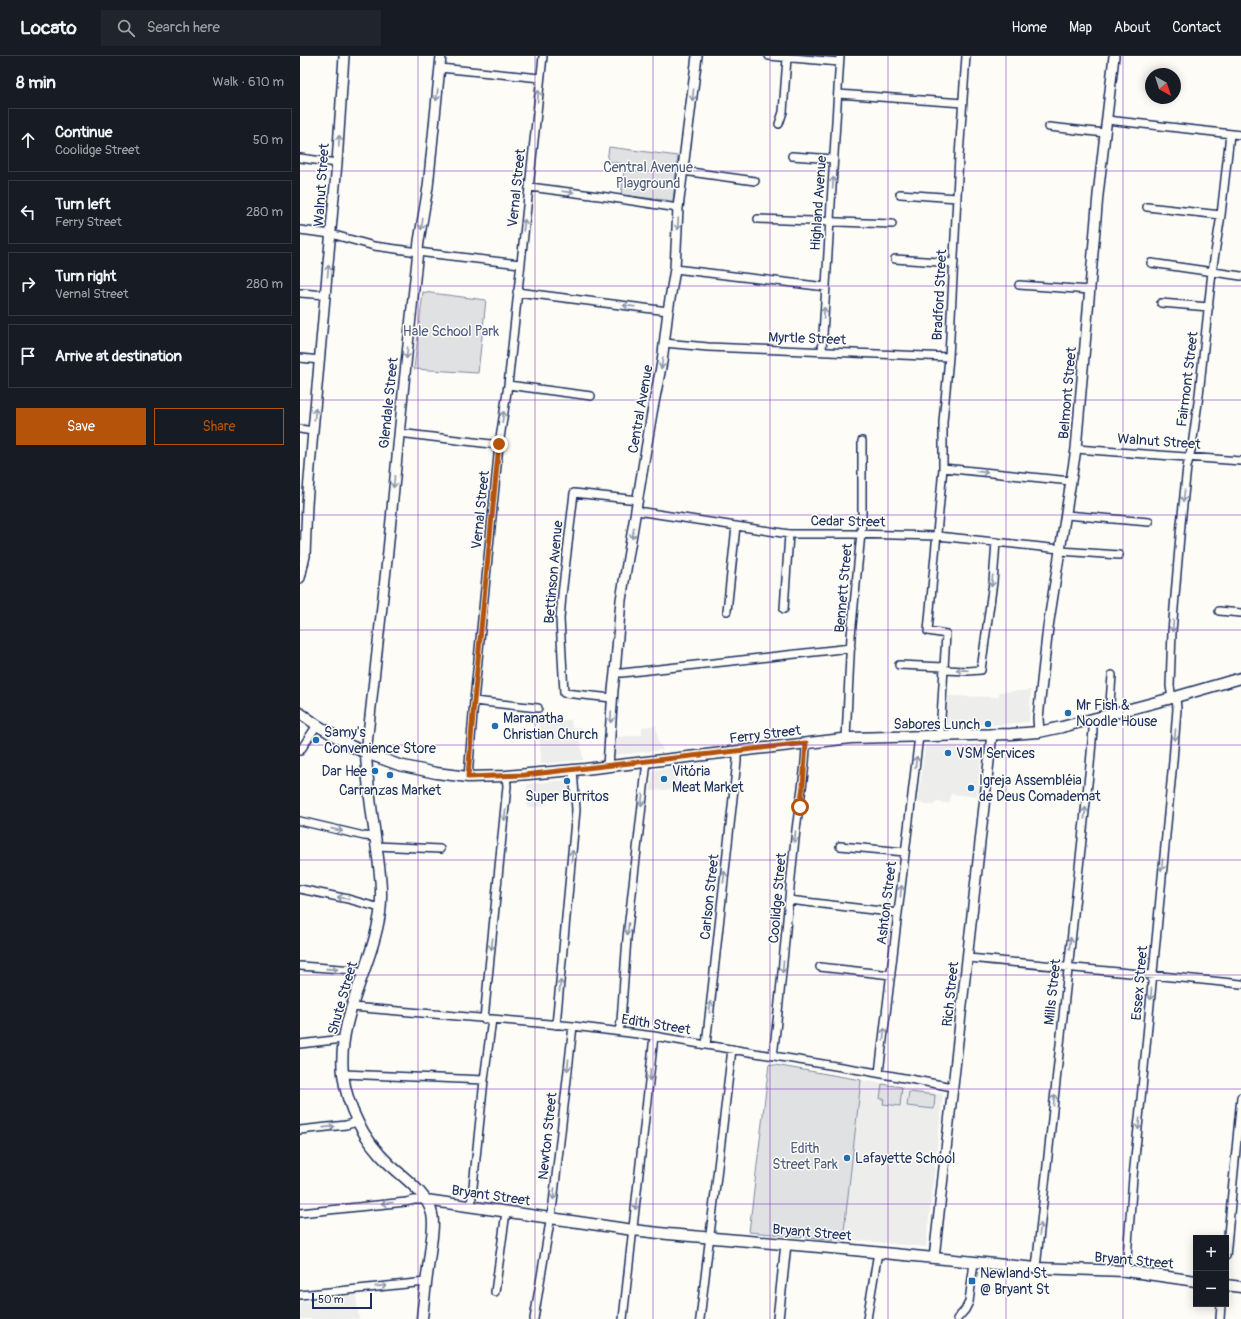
<!DOCTYPE html>
<meta charset="utf-8">
<style>
body{margin:0;font-family:Pangolin,sans-serif;background:#20242c;color:#f1f3f6}
.controls{position:absolute;right:12px;bottom:12px;display:grid;overflow:hidden;border-radius:0px;box-shadow:0 2px 10px #0003}
.controls button{width:36px;height:36px;display:grid;place-items:center;padding:0;border:0;border-bottom:1px solid #363941;background:#171b24;color:#f1f3f6;font:20px sans-serif}
.compass{position:absolute;left:845px;top:12px;width:36px;height:36px;border-radius:50%;background:#171b24;box-shadow:0 2px 10px #0003;rotate:141deg}
.scale{position:absolute;left:12px;bottom:10px;width:60px;box-sizing:border-box;padding-left:4px;border:2px solid #1b2f5e;border-top:0;font-size:11px;line-height:14px;white-space:nowrap;color:#1b2f5e;-webkit-text-stroke:3px #fdfcf7;paint-order:stroke}
.stop{position:absolute;width:12px;height:12px;margin:-9px;border:3px solid #b45309;border-radius:50%;background:#fff}
.stop.end{background:#b45309;border-color:#fff;box-shadow:0 1px 4px #0008}
.list{margin:0;padding:0;list-style:none}
h2{display:flex;justify-content:space-between;align-items:center;height:52px;margin:0;padding:0 16px;font-size:17px}
h2 small{font-size:13px;font-weight:400;color:#9ea1a6}
.list li{display:grid;grid-template-columns:26px 1fr auto;gap:12px;align-items:center;box-sizing:border-box;height:64px;margin:0 8px 8px;padding:0 8px;border:1px solid #363941;border-radius:0px}
.list b{display:block;font-size:15px;white-space:nowrap}
.list p{margin:0;font-size:13px;white-space:nowrap;color:#9ea1a6}
.list em{font-size:13px;font-style:normal;color:#9ea1a6}
.actions{display:flex;gap:8px;padding:12px 16px}
.actions a{flex:1;padding:9px 0;border:1px solid #b45309;border-radius:0px;text-align:center;font-size:14px;color:#b45309}
.actions .main{background:#b45309;color:#fff}
.icon{flex:none;width:22px;height:22px;fill:none;stroke:currentColor;stroke-width:2;stroke-linecap:round;stroke-linejoin:round}
.map{position:relative;flex:none;width:941px;height:1263px;overflow:hidden}
header{display:flex;align-items:center;gap:24px;box-sizing:border-box;height:56px;padding:0 20px;background:#171b24;border-bottom:1px solid #363941}
header strong{font-size:19px}
nav{display:flex;gap:22px;margin-inline-start:auto;font-size:14px}
.search{width:280px;height:36px;background:#20242c;display:flex;align-items:center;gap:10px;box-sizing:border-box;padding:0 14px;border-radius:0px;color:#9ea1a6;font-size:15px}
main{display:flex}
aside{flex:1;background:#171b24}
.map>svg:first-child{display:block}
.built{fill:#edeeec}
.green{fill:#e0e1e3;stroke:#7e88a0}
.lines{fill:none;stroke-linecap:round;stroke-linejoin:round}
.minor-casing{stroke:#1b2f5e;stroke-width:10}
.tertiary-casing{stroke:#1b2f5e;stroke-width:12}
.secondary-casing{stroke:#1b2f5e;stroke-width:13}
.minor{stroke:#fdfcf7;stroke-width:7}
.tertiary{stroke:#fdfcf7;stroke-width:9}
.secondary{stroke:#fdfcf7;stroke-width:10}
.oneway{stroke:#8c96aa}
.route{stroke:#b45309;stroke-width:5}
.grid{fill:none;stroke:#7b2cbf;stroke-width:1;stroke-opacity:0.55}
.poi-dot{fill:#1f6fb2;stroke:#fdfcf7;stroke-width:1.5}
.labels{text-anchor:middle;stroke-width:3;stroke-linejoin:round;paint-order:stroke}
.park-label{font-size:14px;fill:#4c5c7f;stroke:#fdfcf7}
.street-label{font-size:14px;fill:#1b2f5e;stroke:#fdfcf7}
.poi-label{font-size:14px;fill:#1b2f5e;stroke:#fdfcf7;text-anchor:start}
</style>
<header>
<strong>Locato</strong>
<div class="search"><svg class="icon" aria-label="search" viewBox="0 0 24 24"><circle cx="10" cy="10" r="6"/><path d="M15 15l6 6"/></svg>Search here</div>
<nav><a>Home</a><a>Map</a><a>About</a><a>Contact</a></nav>
</header>
<main>
<aside>
<h2>8 min<small>Walk · 610 m</small></h2>
<ul class="list">
<li><svg class="icon" aria-label="ahead" viewBox="0 0 24 24"><path d="M12 20V5M6 11l6-6 6 6"/></svg><div><b>Continue</b><p>Coolidge Street</p></div><em>50 m</em></li>
<li><svg class="icon" aria-label="left" viewBox="0 0 24 24"><path d="M17 20v-9H6M10 6l-5 5 5 5"/></svg><div><b>Turn left</b><p>Ferry Street</p></div><em>280 m</em></li>
<li><svg class="icon" aria-label="right" viewBox="0 0 24 24"><path d="M7 20v-9h11M14 6l5 5-5 5"/></svg><div><b>Turn right</b><p>Vernal Street</p></div><em>280 m</em></li>
<li><svg class="icon" aria-label="arrive" viewBox="0 0 24 24"><path d="M6 21V4h12l-3 4 3 4H6"/></svg><div><b>Arrive at destination</b></div></li>
</ul>
<div class="actions"><a class="main">Save</a><a>Share</a></div>
</aside>
<div class="map">
<svg width="941" height="1263" viewBox="0 0 941 1263">
<rect width="100%" height="100%" fill="#fdfcf7"/>
<filter id="ink" filterUnits="userSpaceOnUse"><feTurbulence type="fractalNoise" baseFrequency=".025" numOctaves="2"/><feDisplacementMap in="SourceGraphic" scale="8" xChannelSelector="R" yChannelSelector="G"/><feConvolveMatrix kernelMatrix="1 2 1 2 8 2 1 2 1" color-interpolation-filters="sRGB"/></filter>
<g filter="url(#ink)">
<path class="built" d="M732,634L731,637L729,666L696,669H646L647,640L698,641L700,636Z
M239,664H271L272,672L282,671L280,682L283,704L241,708Z
M356,669L358,685L363,694L314,699L316,681L342,679V671Z
M683,688L677,741L651,738L649,747L635,746L634,749L618,747L625,689Z
M378,711L376,733L350,735L353,714Z
M266,724L268,726L269,740L246,739L247,749L227,752V728Z
M469,1008L643,1038L626,1191L543,1183L538,1184L449,1176Z
M56,1239L59,1263H0V1246Z"/>
<path class="green" d="M309,91L378,100L373,145L321,139L325,108L307,105Z
M123,236L186,244L178,317L114,313Z
M469,1008L561,1024L543,1184L449,1176Z
M582,1028L602,1031L600,1050L583,1048L584,1043H580Z
M609,1036L635,1039L634,1053L607,1050Z"/>
<g class="lines">
<g class="minor-casing">
<path id="minor" d="M469,0L539,6
M140,12L240,22
M538,38L663,47
M807,64L941,79
M479,68L483,56L487,2
M749,71L805,77
M492,100L534,103
M0,102L37,107
M383,115L455,125
M230,131L307,141L378,152
M600,138L657,142
M847,151L921,159
M458,163L592,168
M0,174L31,178L74,190L126,197L220,208
M595,203L654,207
M851,207L941,220
M375,213L526,231
M719,229L790,234
M217,236L368,255
M0,237L26,239
M861,247L909,251
M364,287L408,291L649,301
M522,295L540,0
M0,302L20,304
M208,329L291,340
M0,373L13,375
M99,377L199,389
M776,393L941,405
M643,412L771,425
M337,455L489,478H551L638,480L760,493
M766,459L849,466
M760,495L819,499
M484,553L489,478
M427,555L436,470
M919,555L941,557
M599,609L644,611
M644,614L668,615L681,614L693,526L696,486
M315,617H322L551,592
M312,642L264,637L260,563L262,539L274,437L338,444
M872,642L870,630L872,576L881,468L887,411L892,390L899,339L912,216L921,159L930,78
M174,645L238,652
M811,658L810,647L812,619
M640,679L646,578L628,575L643,412V366L649,301L659,100L666,0
M546,682L551,580L562,467V385
M0,695L17,669
M168,721L174,645L199,389L208,329L243,0
M0,765L64,780L75,781
M76,790L140,793
M540,790L605,796
M0,833L48,843L80,852
M489,844L598,857
M668,902C759,911 850,918 941,928
M0,910L55,914L63,917
M520,911L591,919
M52,951L273,970L354,980L406,989L566,1015L653,1031
M184,963L207,730L206,720
M256,969L276,754L273,714
M319,975L321,965L327,882L347,705
M0,988L43,983
M406,989L437,705V695
M473,1000C482,928 487,855 495,783C498,751 506,719 506,687
M579,1017L619,680
M43,1018L184,1024
M0,1074L46,1069L57,1066
M171,1150L184,1024L192,963
M0,1157L106,1146L114,1144H126
M926,1200L941,1041
M736,1212L790,709L793,674L792,663
M826,1215L833,1121L842,1033L873,705L877,653L876,641
M195,1236L206,1156
M0,1239L126,1226
M234,1263L253,1147L273,970
M323,1263L354,980
M400,1263L432,993
M567,1263L578,1196
M657,1263L665,1254L669,1246L674,1206
M920,1263L921,1248"/>
</g>
<g class="tertiary-casing">
<path id="tertiary" d="M0,522L5,500L7,448L13,375L37,107L44,0
M739,676L738,662L748,571L776,393L798,139L814,0
M66,697L88,495L104,327L119,185L128,131L141,0
M308,710L313,634L315,617L321,544L352,357L362,306L368,255L375,213L378,152L397,0
M634,1202L692,678
M478,1263L486,1188"/>
</g>
<g class="secondary-casing">
<path id="secondary" d="M0,657L17,669L51,690L66,697L99,709L136,717L168,721L206,720L285,713L551,682L711,678L739,676L762,671L872,642L941,622
M66,697C67,727 72,757 76,787C79,810 83,833 80,857C72,912 37,961 43,1018C47,1052 64,1084 89,1108C103,1121 128,1138 132,1158C135,1170 131,1185 130,1197C127,1219 124,1241 122,1263
M126,1144L333,1174L368,1178L543,1193L736,1212L826,1215L896,1225
M926,1229L941,1231"/>
</g>
<use href="#minor" class="minor"/>
<use href="#tertiary" class="tertiary"/>
<use href="#secondary" class="secondary"/>
</g>
<defs><path id="oneway-shaft" d="M-6 0H5M1.5-3L5.5 0L1.5 3" fill="none" stroke-width="1.6" stroke-linecap="round" stroke-linejoin="round"/></defs>
<g class="oneway">
<use href="#oneway-shaft" transform="translate(137 39) rotate(98)"/>
<use href="#oneway-shaft" transform="translate(393 39) rotate(96)"/>
<use href="#oneway-shaft" transform="translate(238 40) rotate(-85)"/>
<use href="#oneway-shaft" transform="translate(39 85) rotate(-87)"/>
<use href="#oneway-shaft" transform="translate(533 127) rotate(-86)"/>
<use href="#oneway-shaft" transform="translate(268 136) rotate(7)"/>
<use href="#oneway-shaft" transform="translate(122 168) rotate(99)"/>
<use href="#oneway-shaft" transform="translate(378 168) rotate(93)"/>
<use href="#oneway-shaft" transform="translate(224 169) rotate(-83)"/>
<use href="#oneway-shaft" transform="translate(28 215) rotate(-85)"/>
<use href="#oneway-shaft" transform="translate(329 250) rotate(-173)"/>
<use href="#oneway-shaft" transform="translate(524 257) rotate(-86)"/>
<use href="#oneway-shaft" transform="translate(107 297) rotate(96)"/>
<use href="#oneway-shaft" transform="translate(362 307) rotate(99)"/>
<use href="#oneway-shaft" transform="translate(15 358) rotate(-84)"/>
<use href="#oneway-shaft" transform="translate(203 361) rotate(-82)"/>
<use href="#oneway-shaft" transform="translate(682 416) rotate(6)"/>
<use href="#oneway-shaft" transform="translate(94 426) rotate(96)"/>
<use href="#oneway-shaft" transform="translate(884 440) rotate(96)"/>
<use href="#oneway-shaft" transform="translate(333 477) rotate(99)"/>
<use href="#oneway-shaft" transform="translate(692 525) rotate(97)"/>
<use href="#oneway-shaft" transform="translate(873 570) rotate(95)"/>
<use href="#oneway-shaft" transform="translate(662 614) rotate(-178)"/>
<use href="#oneway-shaft" transform="translate(311 661) rotate(93)"/>
<use href="#oneway-shaft" transform="translate(875 679) rotate(95)"/>
<use href="#oneway-shaft" transform="translate(616 706) rotate(-82)"/>
<use href="#oneway-shaft" transform="translate(342 744) rotate(97)"/>
<use href="#oneway-shaft" transform="translate(785 757) rotate(-84)"/>
<use href="#oneway-shaft" transform="translate(205 759) rotate(96)"/>
<use href="#oneway-shaft" transform="translate(37 774) rotate(13)"/>
<use href="#oneway-shaft" transform="translate(495 781) rotate(96)"/>
<use href="#oneway-shaft" transform="translate(272 800) rotate(-85)"/>
<use href="#oneway-shaft" transform="translate(862 809) rotate(96)"/>
<use href="#oneway-shaft" transform="translate(424 821) rotate(-84)"/>
<use href="#oneway-shaft" transform="translate(601 835) rotate(-83)"/>
<use href="#oneway-shaft" transform="translate(43 842) rotate(-168)"/>
<use href="#oneway-shaft" transform="translate(328 873) rotate(96)"/>
<use href="#oneway-shaft" transform="translate(770 887) rotate(-83)"/>
<use href="#oneway-shaft" transform="translate(192 888) rotate(96)"/>
<use href="#oneway-shaft" transform="translate(483 911) rotate(95)"/>
<use href="#oneway-shaft" transform="translate(32 913) rotate(4)"/>
<use href="#oneway-shaft" transform="translate(260 930) rotate(-84)"/>
<use href="#oneway-shaft" transform="translate(851 938) rotate(95)"/>
<use href="#oneway-shaft" transform="translate(410 951) rotate(-84)"/>
<use href="#oneway-shaft" transform="translate(584 978) rotate(-83)"/>
<use href="#oneway-shaft" transform="translate(268 1009) rotate(96)"/>
<use href="#oneway-shaft" transform="translate(350 1019) rotate(96)"/>
<use href="#oneway-shaft" transform="translate(754 1044) rotate(-84)"/>
<use href="#oneway-shaft" transform="translate(839 1068) rotate(96)"/>
<use href="#oneway-shaft" transform="translate(29 1071) rotate(-6)"/>
<use href="#oneway-shaft" transform="translate(254 1138) rotate(96)"/>
<use href="#oneway-shaft" transform="translate(87 1147) rotate(175)"/>
<use href="#oneway-shaft" transform="translate(336 1148) rotate(96)"/>
<use href="#oneway-shaft" transform="translate(740 1173) rotate(-84)"/>
<use href="#oneway-shaft" transform="translate(81 1230) rotate(-6)"/>
</g>
</g>
<g class="lines" filter="url(#ink)">
<path class="route" d="M199,388L174,645L168,721L224,719L506,687L503,730L500,751"/>
</g>
<path class="grid" d="M118,0V1263M235,0V1263M353,0V1263M470,0V1263M588,0V1263M706,0V1263M823,0V1263M0,115H941M0,230H941M0,344H941M0,459H941M0,574H941M0,689H941M0,804H941M0,919H941M0,1033H941M0,1148H941"/>
<g class="poi-dot">
<circle cx="768" cy="657" r="4"/>
<circle cx="688" cy="668" r="4"/>
<circle cx="195" cy="670" r="4"/>
<circle cx="16" cy="684" r="4"/>
<circle cx="648" cy="697" r="4"/>
<circle cx="75" cy="715" r="4"/>
<circle cx="90" cy="719" r="4"/>
<circle cx="364" cy="723" r="4"/>
<circle cx="267" cy="725" r="4"/>
<circle cx="671" cy="732" r="4"/>
<circle cx="547" cy="1102" r="4"/>
<rect x="668" y="1221" width="8" height="8" rx="2"/>
</g>
<g class="labels">
<g class="park-label">
<text x="348" y="116">Central Avenue<tspan x="348" dy="16">Playground</tspan></text>
<text x="151" y="280">Hale School Park</text>
<text x="505" y="1097">Edith<tspan x="505" dy="16">Street Park</tspan></text>
</g>
<g class="street-label">
<text transform="translate(21 129) rotate(-86)" y="5">Walnut Street</text>
<text transform="translate(216 132) rotate(-84)" y="5">Vernal Street</text>
<text transform="translate(518 147) rotate(-86)" y="5">Highland Avenue</text>
<text transform="translate(639 239) rotate(-87)" y="5">Bradford Street</text>
<text transform="translate(507 282) rotate(2)" y="5">Myrtle Street</text>
<text transform="translate(887 323) rotate(-83)" y="5">Fairmont Street</text>
<text transform="translate(767 337) rotate(-85)" y="5">Belmont Street</text>
<text transform="translate(88 347) rotate(-84)" y="5">Glendale Street</text>
<text transform="translate(340 353) rotate(-80)" y="5">Central Avenue</text>
<text transform="translate(859 385) rotate(4)" y="5">Walnut Street</text>
<text transform="translate(180 454) rotate(-84)" y="5">Vernal Street</text>
<text transform="translate(548 465) rotate(1)" y="5">Cedar Street</text>
<text transform="translate(253 516) rotate(-85)" y="5">Bettinson Avenue</text>
<text transform="translate(543 532) rotate(-85)" y="5">Bennett Street</text>
<text transform="translate(465 678) rotate(-7)" y="5">Ferry Street</text>
<text transform="translate(409 841) rotate(-84)" y="5">Carlson Street</text>
<text transform="translate(477 842) rotate(-85)" y="5">Coolidge Street</text>
<text transform="translate(586 847) rotate(-83)" y="5">Ashton Street</text>
<text transform="translate(839 927) rotate(-85)" y="5">Essex Street</text>
<text transform="translate(752 936) rotate(-84)" y="5">Mills Street</text>
<text transform="translate(650 938) rotate(-84)" y="5">Rich Street</text>
<text transform="translate(42 942) rotate(-74)" y="5">Shute Street</text>
<text transform="translate(356 968) rotate(9)" y="5">Edith Street</text>
<text transform="translate(247 1080) rotate(-84)" y="5">Newton Street</text>
<text transform="translate(191 1139) rotate(8)" y="5">Bryant Street</text>
<text transform="translate(512 1176) rotate(5)" y="5">Bryant Street</text>
<text transform="translate(834 1204) rotate(5)" y="5">Bryant Street</text>
</g>
<g class="poi-label">
<text x="776" y="654">Mr Fish &amp;<tspan x="776" dy="16">Noodle House</tspan></text>
<text x="203" y="667">Maranatha<tspan x="203" dy="16">Christian Church</tspan></text>
<text x="680" y="673" text-anchor="end">Sabores Lunch</text>
<text x="24" y="681">Samy's<tspan x="24" dy="16">Convenience Store</tspan></text>
<text x="656" y="702">VSM Services</text>
<text x="67" y="720" text-anchor="end">Dar Hee</text>
<text x="372" y="720">Vitória<tspan x="372" dy="16">Meat Market</tspan></text>
<text x="679" y="729">Igreja Assembléia<tspan x="679" dy="16">de Deus Comademat</tspan></text>
<text x="90" y="739" text-anchor="middle">Carranzas Market</text>
<text x="267" y="745" text-anchor="middle">Super Burritos</text>
<text x="555" y="1107">Lafayette School</text>
<text x="680" y="1222">Newland St<tspan x="680" dy="16">@ Bryant St</tspan></text>
</g>
</g>
</svg>
<div class="controls">
<button>+</button>
<button>−</button>
</div>
<svg class="compass" viewBox="-18 -18 36 36"><path d="M0-13l5 13h-10z" fill="#e53935"/><path d="M0 13l5-13h-10z" fill="#9ea1a6"/></svg>
<div class="scale">50 m</div>
<div class="stop" style="left:500px;top:751px"></div>
<div class="stop end" style="left:199px;top:388px"></div>
</div>
</main>
